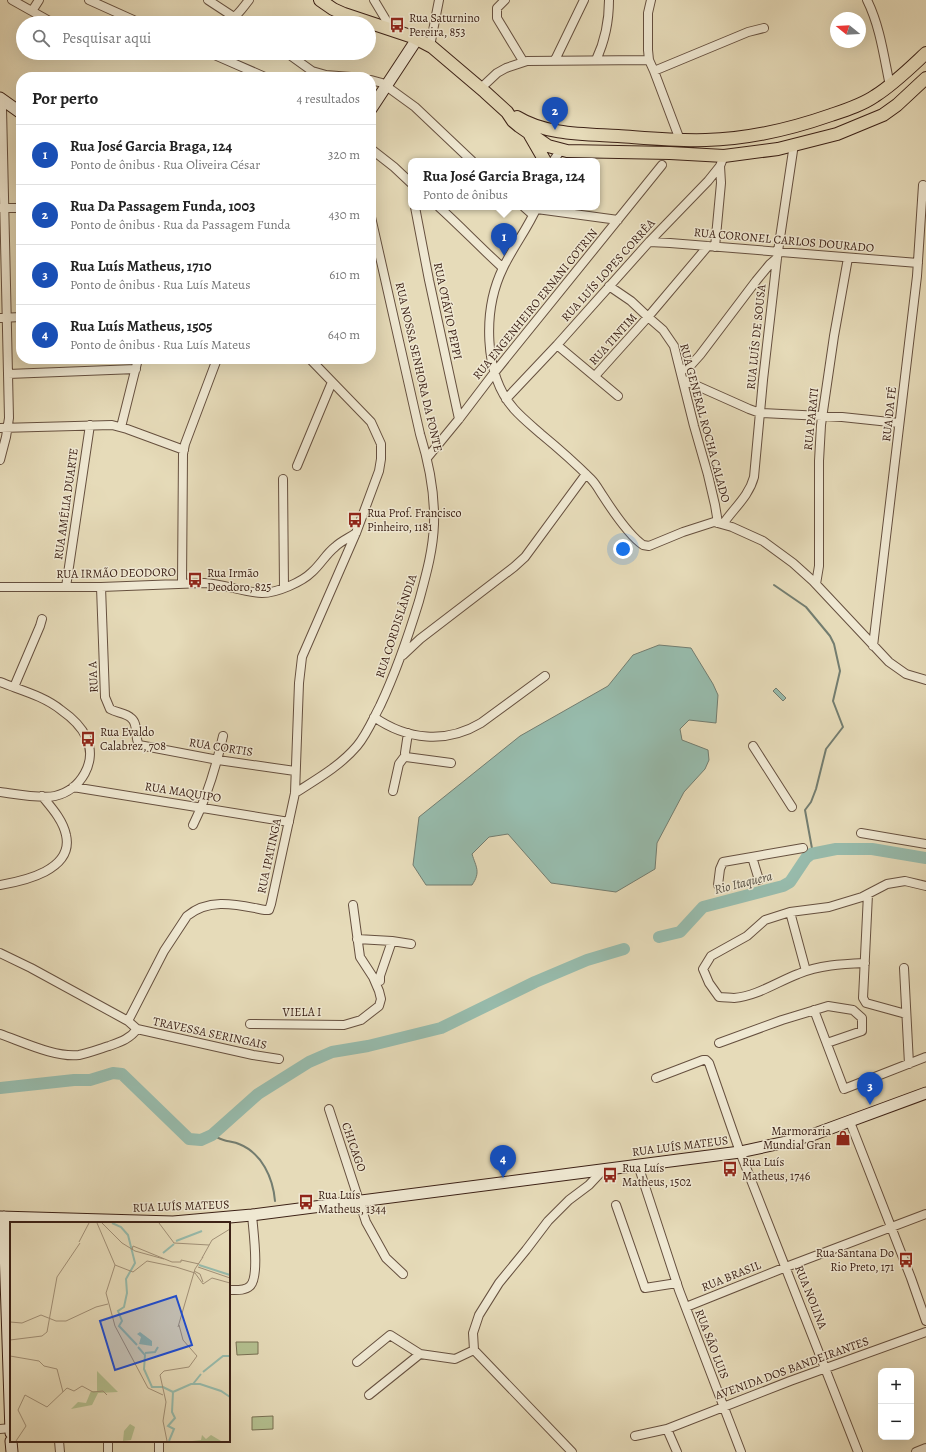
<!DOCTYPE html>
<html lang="pt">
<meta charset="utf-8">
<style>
body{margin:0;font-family:Alegreya,serif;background:#f6f6f6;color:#222}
.controls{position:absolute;right:12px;bottom:12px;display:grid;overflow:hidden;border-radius:8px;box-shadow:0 4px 16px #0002}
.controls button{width:36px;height:36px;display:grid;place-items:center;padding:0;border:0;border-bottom:1px solid #e0e0e0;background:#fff;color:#222;font:20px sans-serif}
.compass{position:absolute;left:830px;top:12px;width:36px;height:36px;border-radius:50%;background:#fff;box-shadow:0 4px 16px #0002;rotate:288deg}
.you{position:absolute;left:623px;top:549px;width:14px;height:14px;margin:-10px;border:3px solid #fff;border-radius:50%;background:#1a73e8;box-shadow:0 0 0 6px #1a73e833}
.badge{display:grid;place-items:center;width:26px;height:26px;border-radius:50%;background:#0b8043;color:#fff;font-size:13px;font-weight:700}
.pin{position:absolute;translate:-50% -33px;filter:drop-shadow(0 1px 2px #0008)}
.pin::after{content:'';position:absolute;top:21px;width:14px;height:12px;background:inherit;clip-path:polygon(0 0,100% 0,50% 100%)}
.popup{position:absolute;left:408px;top:158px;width:192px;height:52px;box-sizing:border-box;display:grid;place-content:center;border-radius:8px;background:#fff;filter:drop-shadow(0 1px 3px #0005);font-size:13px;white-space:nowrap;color:#767676}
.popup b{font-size:15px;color:#222}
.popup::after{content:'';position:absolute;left:50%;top:100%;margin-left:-8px;border:8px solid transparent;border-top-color:#fff}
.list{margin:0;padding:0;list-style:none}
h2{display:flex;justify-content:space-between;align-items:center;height:52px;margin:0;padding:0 16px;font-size:17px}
h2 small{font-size:13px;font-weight:400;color:#767676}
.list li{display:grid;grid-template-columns:26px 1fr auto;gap:12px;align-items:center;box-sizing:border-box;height:60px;padding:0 16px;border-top:1px solid #e0e0e0}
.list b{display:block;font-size:15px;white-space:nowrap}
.list p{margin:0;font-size:13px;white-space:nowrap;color:#767676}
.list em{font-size:13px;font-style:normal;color:#767676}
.icon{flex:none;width:22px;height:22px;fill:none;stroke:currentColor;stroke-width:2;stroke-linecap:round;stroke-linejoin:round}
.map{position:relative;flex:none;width:926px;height:1452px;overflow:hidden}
.search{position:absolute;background:#fff;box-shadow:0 4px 16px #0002;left:16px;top:16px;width:360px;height:44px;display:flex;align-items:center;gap:10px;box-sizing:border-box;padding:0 14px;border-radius:22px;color:#767676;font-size:15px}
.panel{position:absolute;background:#fff;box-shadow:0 4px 16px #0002;left:16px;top:72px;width:360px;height:292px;border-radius:16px}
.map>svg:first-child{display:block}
.green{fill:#b4c090;stroke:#787053}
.water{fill:#97bbac;stroke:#737d70}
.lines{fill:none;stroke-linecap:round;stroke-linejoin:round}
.stream{stroke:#737d70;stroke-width:2}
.river{stroke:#97bbac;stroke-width:12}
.street-casing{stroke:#66503f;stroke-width:10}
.secondary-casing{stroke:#3c2116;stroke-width:13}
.primary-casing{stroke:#3c2116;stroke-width:14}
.street{stroke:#efe8d2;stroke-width:8}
.secondary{stroke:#efe8d2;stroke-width:11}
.primary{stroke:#e6dbb9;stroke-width:12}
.labels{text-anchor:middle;stroke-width:3;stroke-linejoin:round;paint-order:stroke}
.poi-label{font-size:12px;fill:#3c2116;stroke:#efe8d2;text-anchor:start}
.street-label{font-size:12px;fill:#3c2116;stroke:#efe8d2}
.water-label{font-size:13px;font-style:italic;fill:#574f43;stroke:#efe8d2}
.inset-river{fill:none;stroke:#97bbac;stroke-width:2}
.inset-road{fill:none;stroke:#a29178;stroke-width:1}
.view{fill:#1d4ed8;fill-opacity:0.15;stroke:#1d4ed8;stroke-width:2}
.inset-edge{fill:none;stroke:#3c2116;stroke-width:2}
</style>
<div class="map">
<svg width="926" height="1452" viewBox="0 0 926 1452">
<rect width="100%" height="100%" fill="#e6dbb9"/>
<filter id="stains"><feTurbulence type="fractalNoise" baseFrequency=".005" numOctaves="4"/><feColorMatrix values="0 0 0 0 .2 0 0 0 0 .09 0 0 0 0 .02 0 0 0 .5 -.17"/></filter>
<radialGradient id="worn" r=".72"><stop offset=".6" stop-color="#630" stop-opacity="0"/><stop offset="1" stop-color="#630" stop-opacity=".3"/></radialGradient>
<path class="green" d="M236,1342H258V1354L237,1355Z
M273,1416V1429L252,1430V1417Z"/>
<path class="water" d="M659,645L691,648L713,684L718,695L716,723L689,720L680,729L682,740L708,750L709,760L705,769L684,792L657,843L655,869L616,892L551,883L508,834L489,837L472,854C476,867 481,872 472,885H426L413,865L419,817L520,736L608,686L633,655Z
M776,688L786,698L783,701L773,691Z"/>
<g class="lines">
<path class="stream" d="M774,585L806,607L830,636L834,644L840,671L833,701L843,727L826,749L816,789L811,802L805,810L813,854
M212,1135C217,1137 222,1140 227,1141C231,1142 235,1142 239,1144C262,1153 273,1178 275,1201"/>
<path class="river" d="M659,937L680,932L703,907L783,886L790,882L806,858L811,854L836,849H872L926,858
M0,1088L74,1080H90L113,1073L122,1074L189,1139L201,1140L212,1135L258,1094L309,1062L332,1052L368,1046L441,1028L535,982L587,960L624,949"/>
<g class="street-casing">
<path id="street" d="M12,0L53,23
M89,0L140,23
M208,0L243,23
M374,0L392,30
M505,0L497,8V18L523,61
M651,0L648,13V50L649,60L654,71L680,140
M867,0C880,26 884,57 890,86
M32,11L39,0
M215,23C235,21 237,15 249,0
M430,46L439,0
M210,53L265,77
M287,53L312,71L326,75L351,77
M555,60L584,0
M596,60C605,41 609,22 609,0
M654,71L748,32L764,28
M371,80L382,83L415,107L472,161
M481,88L497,73L506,68L527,61L649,60
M371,149L394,167L411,183
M553,161L561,150
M415,207L429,280L459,419
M439,207C461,227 481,248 503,268
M524,207L533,215
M537,207C528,228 513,247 503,268C483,309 483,374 514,409C522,418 532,426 541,434C558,448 575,463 591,479C596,484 599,490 603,496C612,510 630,536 643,545L649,546L683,532L714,522L732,527L763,541L793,563L813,581L889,662L906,674L926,680
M0,208H21
M537,209L618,220
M649,242L670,243L918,263
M715,247L721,183L720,166
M609,286L631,301L648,317L663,330L674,346L694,426L708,475L715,505L718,523
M0,318L21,317
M557,345L618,396
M681,371L691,365L700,355L756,281L770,264L777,258
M8,374L136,369
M595,376L648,317L708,246
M684,380L749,409L760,413L842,417L899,423
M506,399L557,345L649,242L708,181L720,166L724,156
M121,427L138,359
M0,428L112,425L127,429L184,450
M427,458L459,419L494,373L662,165
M0,460L6,437L9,418L2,108L3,100
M297,466L332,382
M283,479L284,588
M723,524C734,508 749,496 754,477L763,380L777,258L794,144
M182,584L183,454L185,444L217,359
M816,584L819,566V461L821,425L834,336L848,258
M0,587H101L204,583C224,584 242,592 262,593C277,593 302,582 312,572C321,564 326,554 335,547C341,541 349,538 356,533
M66,587L90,425
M101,587L105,697L110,709C117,713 126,713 131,718C139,724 134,737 139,745L218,760L295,771
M873,646L917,276L923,185
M403,655L420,639L514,567L525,557L586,474
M0,682C20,690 44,696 61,710C71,717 81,726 86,737C98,761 81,790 55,796C42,799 15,794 0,792
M14,687L40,626L42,619
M374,717C407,740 446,744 481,723L545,676
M408,733L405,753L406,757L451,763
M753,746L792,807
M73,787L289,822
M393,791L399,764L405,756
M295,793C317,779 340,766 357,746C367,734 373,719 380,706C396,672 408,637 419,601C426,575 433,551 434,524C435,493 429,463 420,434L371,217
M193,825C207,797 216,767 223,736
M861,833L926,844
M752,857L759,880
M0,885C24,881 74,870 66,835C63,820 51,807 42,796
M718,885L720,869L723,862L803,848
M868,894L863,998L866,1003L906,1014
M790,912L806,971
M357,939L392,941L411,944
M0,953L31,968L128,1021L137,1029
M865,963C842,964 819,965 798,974C777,982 757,996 734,998C730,998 724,997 719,997L709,983L703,969L711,956L747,936L765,920L790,912L829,907L862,897L887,884L905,881L926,886
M904,968L909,1064
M380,981V976L392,941
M814,1010L844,1089L926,1057
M128,1021L164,951L187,916C210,897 238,905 265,910H269L271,904L295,793L299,683L302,657L356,533L379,471L381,459V444L371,422L310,359
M250,1024L344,1025L361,1020L379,1006L381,999L379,991L373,977L360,957L353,905
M137,1029L253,1055L279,1059
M0,1034C23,1042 56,1058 79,1055C89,1053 99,1049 109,1046C120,1042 130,1039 137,1029
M719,1043L782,1020L828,1006L853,1010L862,1018V1031L827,1043
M656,1078L703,1060H706L709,1063L740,1152L858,1452
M329,1109L366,1222L386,1258L403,1274
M850,1122L911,1278L926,1321
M638,1165L679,1290L741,1452
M616,1205L645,1288L677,1283
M229,1290C236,1290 245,1291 250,1286C260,1277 253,1229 252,1215
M686,1307L786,1267L926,1214
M474,1350L473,1333L479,1315L499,1283L526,1250L548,1221L569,1200L589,1185L604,1169
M357,1362L390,1335L420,1354
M369,1395L420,1354L455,1359L474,1350L572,1452
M0,1429L11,1428
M667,1429L790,1381L926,1332
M635,1436L667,1429L677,1452
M59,1441L60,1452
M108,1441V1452
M159,1441V1452
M916,1452L926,1448"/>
</g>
<g class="secondary-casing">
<path id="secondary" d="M0,98L21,113
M371,109L417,39
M0,1217L173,1222L252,1215L740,1152L786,1142L812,1135L926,1093
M4,1217L11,1433
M11,1441L12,1452"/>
</g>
<g class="primary-casing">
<path id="primary" d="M320,0L333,9L344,14L413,37L432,47L485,92L507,112L513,121L519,126L548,146L567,151L670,153L724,156L778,149L837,134L883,115L897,105L926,78
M517,117C546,135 585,134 618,136C647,138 677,141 706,140C748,139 791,129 831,115C846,110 862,105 875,96C894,84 910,68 926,53
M530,135L545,161"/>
</g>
<use href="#street" class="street"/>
<use href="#secondary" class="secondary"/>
<use href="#primary" class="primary"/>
</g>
<defs>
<g id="bus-bare" transform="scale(1.2)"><path d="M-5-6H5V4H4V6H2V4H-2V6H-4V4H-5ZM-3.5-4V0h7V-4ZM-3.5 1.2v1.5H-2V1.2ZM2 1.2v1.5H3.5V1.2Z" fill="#8f2418" stroke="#efe8d2" stroke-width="2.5" paint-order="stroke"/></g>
<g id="shop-bare" transform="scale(1.2)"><path d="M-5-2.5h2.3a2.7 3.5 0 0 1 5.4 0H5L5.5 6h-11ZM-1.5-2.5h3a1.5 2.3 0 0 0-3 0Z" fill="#8f2418" stroke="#efe8d2" stroke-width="2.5" paint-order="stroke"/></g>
</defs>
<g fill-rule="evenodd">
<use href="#bus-bare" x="397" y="25"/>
<use href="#bus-bare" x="355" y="520"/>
<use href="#bus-bare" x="195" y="580"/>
<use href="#bus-bare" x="88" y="739"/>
<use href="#shop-bare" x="843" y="1138"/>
<use href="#bus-bare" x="730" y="1169"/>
<use href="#bus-bare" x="610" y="1175"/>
<use href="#bus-bare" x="306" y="1202"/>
<use href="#bus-bare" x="906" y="1260"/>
</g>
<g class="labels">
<g class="poi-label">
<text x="409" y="22">Rua Saturnino<tspan x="409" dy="14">Pereira, 853</tspan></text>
<text x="367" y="517">Rua Prof. Francisco<tspan x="367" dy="14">Pinheiro, 1181</tspan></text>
<text x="207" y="577">Rua Irmão<tspan x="207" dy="14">Deodoro, 825</tspan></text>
<text x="100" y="736">Rua Evaldo<tspan x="100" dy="14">Calabrez, 708</tspan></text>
<text x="831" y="1135" text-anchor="end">Marmoraria<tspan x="831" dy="14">Mundial Gran</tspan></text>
<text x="742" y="1166">Rua Luís<tspan x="742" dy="14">Matheus, 1746</tspan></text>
<text x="622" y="1172">Rua Luís<tspan x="622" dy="14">Matheus, 1502</tspan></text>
<text x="318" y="1199">Rua Luís<tspan x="318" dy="14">Matheus, 1344</tspan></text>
<text x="894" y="1257" text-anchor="end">Rua Santana Do<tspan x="894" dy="14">Rio Preto, 171</tspan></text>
</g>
<g class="street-label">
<text transform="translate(784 240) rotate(5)" y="4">RUA CORONEL CARLOS DOURADO</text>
<text transform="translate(608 270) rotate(-48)" y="4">RUA LUÍS LOPES CORRÊA</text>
<text transform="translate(535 304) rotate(-51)" y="4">RUA ENGENHEIRO ERNANI COTRIN</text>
<text transform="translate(448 311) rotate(78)" y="4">RUA OTÁVIO PEPPI</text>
<text transform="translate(756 337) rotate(-84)" y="4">RUA LUÍS DE SOUSA</text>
<text transform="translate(613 339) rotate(-48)" y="4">RUA TINTIM</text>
<text transform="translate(419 367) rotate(77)" y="4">RUA NOSSA SENHORA DA FONTE</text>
<text transform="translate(889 414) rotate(-84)" y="4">RUA DA FÉ</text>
<text transform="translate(811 419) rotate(-84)" y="4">RUA PARATI</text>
<text transform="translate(705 423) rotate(75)" y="4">RUA GENERAL ROCHA CALADO</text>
<text transform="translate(66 504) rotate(-82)" y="4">RUA AMÉLIA DUARTE</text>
<text transform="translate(116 573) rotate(-1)" y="4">RUA IRMÃO DEODORO</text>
<text transform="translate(396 626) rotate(-72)" y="4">RUA CORDISLÂNDIA</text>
<text transform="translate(93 677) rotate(-93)" y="4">RUA A</text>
<text transform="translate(221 747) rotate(9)" y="4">RUA CORTIS</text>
<text transform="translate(183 792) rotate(9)" y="4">RUA MAQUIPO</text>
<text transform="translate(269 856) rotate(-78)" y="4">RUA IPATINGA</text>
<text x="302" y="1016">VIELA I</text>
<text transform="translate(210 1033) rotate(12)" y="4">TRAVESSA SERINGAIS</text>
<text transform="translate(680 1146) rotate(-7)" y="4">RUA LUÍS MATEUS</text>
<text transform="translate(354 1147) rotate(71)" y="4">CHICAGO</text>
<text transform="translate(181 1206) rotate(-2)" y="4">RUA LUÍS MATEUS</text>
<text transform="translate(731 1276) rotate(-22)" y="4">RUA BRASIL</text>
<text transform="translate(811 1297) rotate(68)" y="4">RUA NOLINA</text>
<text transform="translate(712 1344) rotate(69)" y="4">RUA SÃO LUIS</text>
<text transform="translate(792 1368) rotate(-20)" y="4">AVENIDA DOS BANDEIRANTES</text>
</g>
<g class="water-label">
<text transform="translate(743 882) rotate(-14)" y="5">Rio Itaquera</text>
</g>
</g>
<g transform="translate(10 1222)">
<rect width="220" height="220" fill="#e6dbb9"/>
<path d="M87,149L108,170L88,171L82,183L61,187L68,180L76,181L81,169H87ZM120,202L125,205L121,218L113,219L114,209ZM192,213L196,217L201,213L211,219H182L191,218Z" fill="#b4c090"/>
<path d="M130,110L142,119V124L129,122L131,115L127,112Z" fill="#97bbac"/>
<path class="inset-river" d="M102,1L111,5L118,13L125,41L116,57L117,71L114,85L108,89L112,99L109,104L127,123M166,19L192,9M153,31L164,22M189,43L220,53M128,125L135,133L134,147L142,165H153L163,170M135,131L145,130L148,125M193,150L213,134H220M183,162L191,152M163,170L181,162H190L211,169L220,175M159,219L164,207L158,204L165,196L162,190L163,170"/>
<path class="inset-road" d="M87,1L105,43L123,50L137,39L166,45L185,51L193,62M92,1L112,21L125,29L154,37M149,1L164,21L199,23M69,20L79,1M122,28L123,24L162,40H171V38L189,42M192,36L202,18L220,7M105,43L96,71L105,104L138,166L153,173M188,45L220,56M184,49L190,52L193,60M193,62L202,56L220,61M0,100L12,101L31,93L46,99H56L86,85L98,82M168,105L185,47L193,35M0,118L32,114L37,110L47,55L70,21M0,134L29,139L34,144L47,147L53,170M6,219L16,204L8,188L15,173L37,185L57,166L64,169L72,164L83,170L93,169L97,173M157,219L153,199L156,180L150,153L154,149L179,145L187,134L173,118L169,103"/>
<path class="view" d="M166,74L182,123L105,148L90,99Z"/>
<rect width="220" height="220" class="inset-edge"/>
</g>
<rect width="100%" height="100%" filter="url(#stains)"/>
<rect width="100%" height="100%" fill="url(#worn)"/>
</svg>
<div class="controls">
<button>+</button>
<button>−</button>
</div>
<svg class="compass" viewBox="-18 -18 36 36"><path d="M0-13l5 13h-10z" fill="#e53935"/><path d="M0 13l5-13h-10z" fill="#767676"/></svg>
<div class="you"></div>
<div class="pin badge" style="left:504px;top:256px;background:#1a4fb4">1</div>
<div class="popup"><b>Rua José Garcia Braga, 124</b>Ponto de ônibus</div>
<div class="pin badge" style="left:555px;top:130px;background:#1a4fb4">2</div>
<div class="pin badge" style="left:870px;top:1105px;background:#1a4fb4">3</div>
<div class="pin badge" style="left:503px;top:1178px;background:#1a4fb4">4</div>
<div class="search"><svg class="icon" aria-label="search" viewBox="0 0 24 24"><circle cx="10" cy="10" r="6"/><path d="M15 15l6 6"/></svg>Pesquisar aqui</div>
<section class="panel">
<h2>Por perto<small>4 resultados</small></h2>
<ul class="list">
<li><span class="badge" style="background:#1a4fb4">1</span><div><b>Rua José Garcia Braga, 124</b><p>Ponto de ônibus · Rua Oliveira César</p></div><em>320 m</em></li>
<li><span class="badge" style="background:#1a4fb4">2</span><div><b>Rua Da Passagem Funda, 1003</b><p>Ponto de ônibus · Rua da Passagem Funda</p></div><em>430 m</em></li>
<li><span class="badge" style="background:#1a4fb4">3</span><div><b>Rua Luís Matheus, 1710</b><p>Ponto de ônibus · Rua Luís Mateus</p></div><em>610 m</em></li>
<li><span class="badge" style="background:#1a4fb4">4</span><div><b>Rua Luís Matheus, 1505</b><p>Ponto de ônibus · Rua Luís Mateus</p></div><em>640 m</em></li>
</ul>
</section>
</div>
